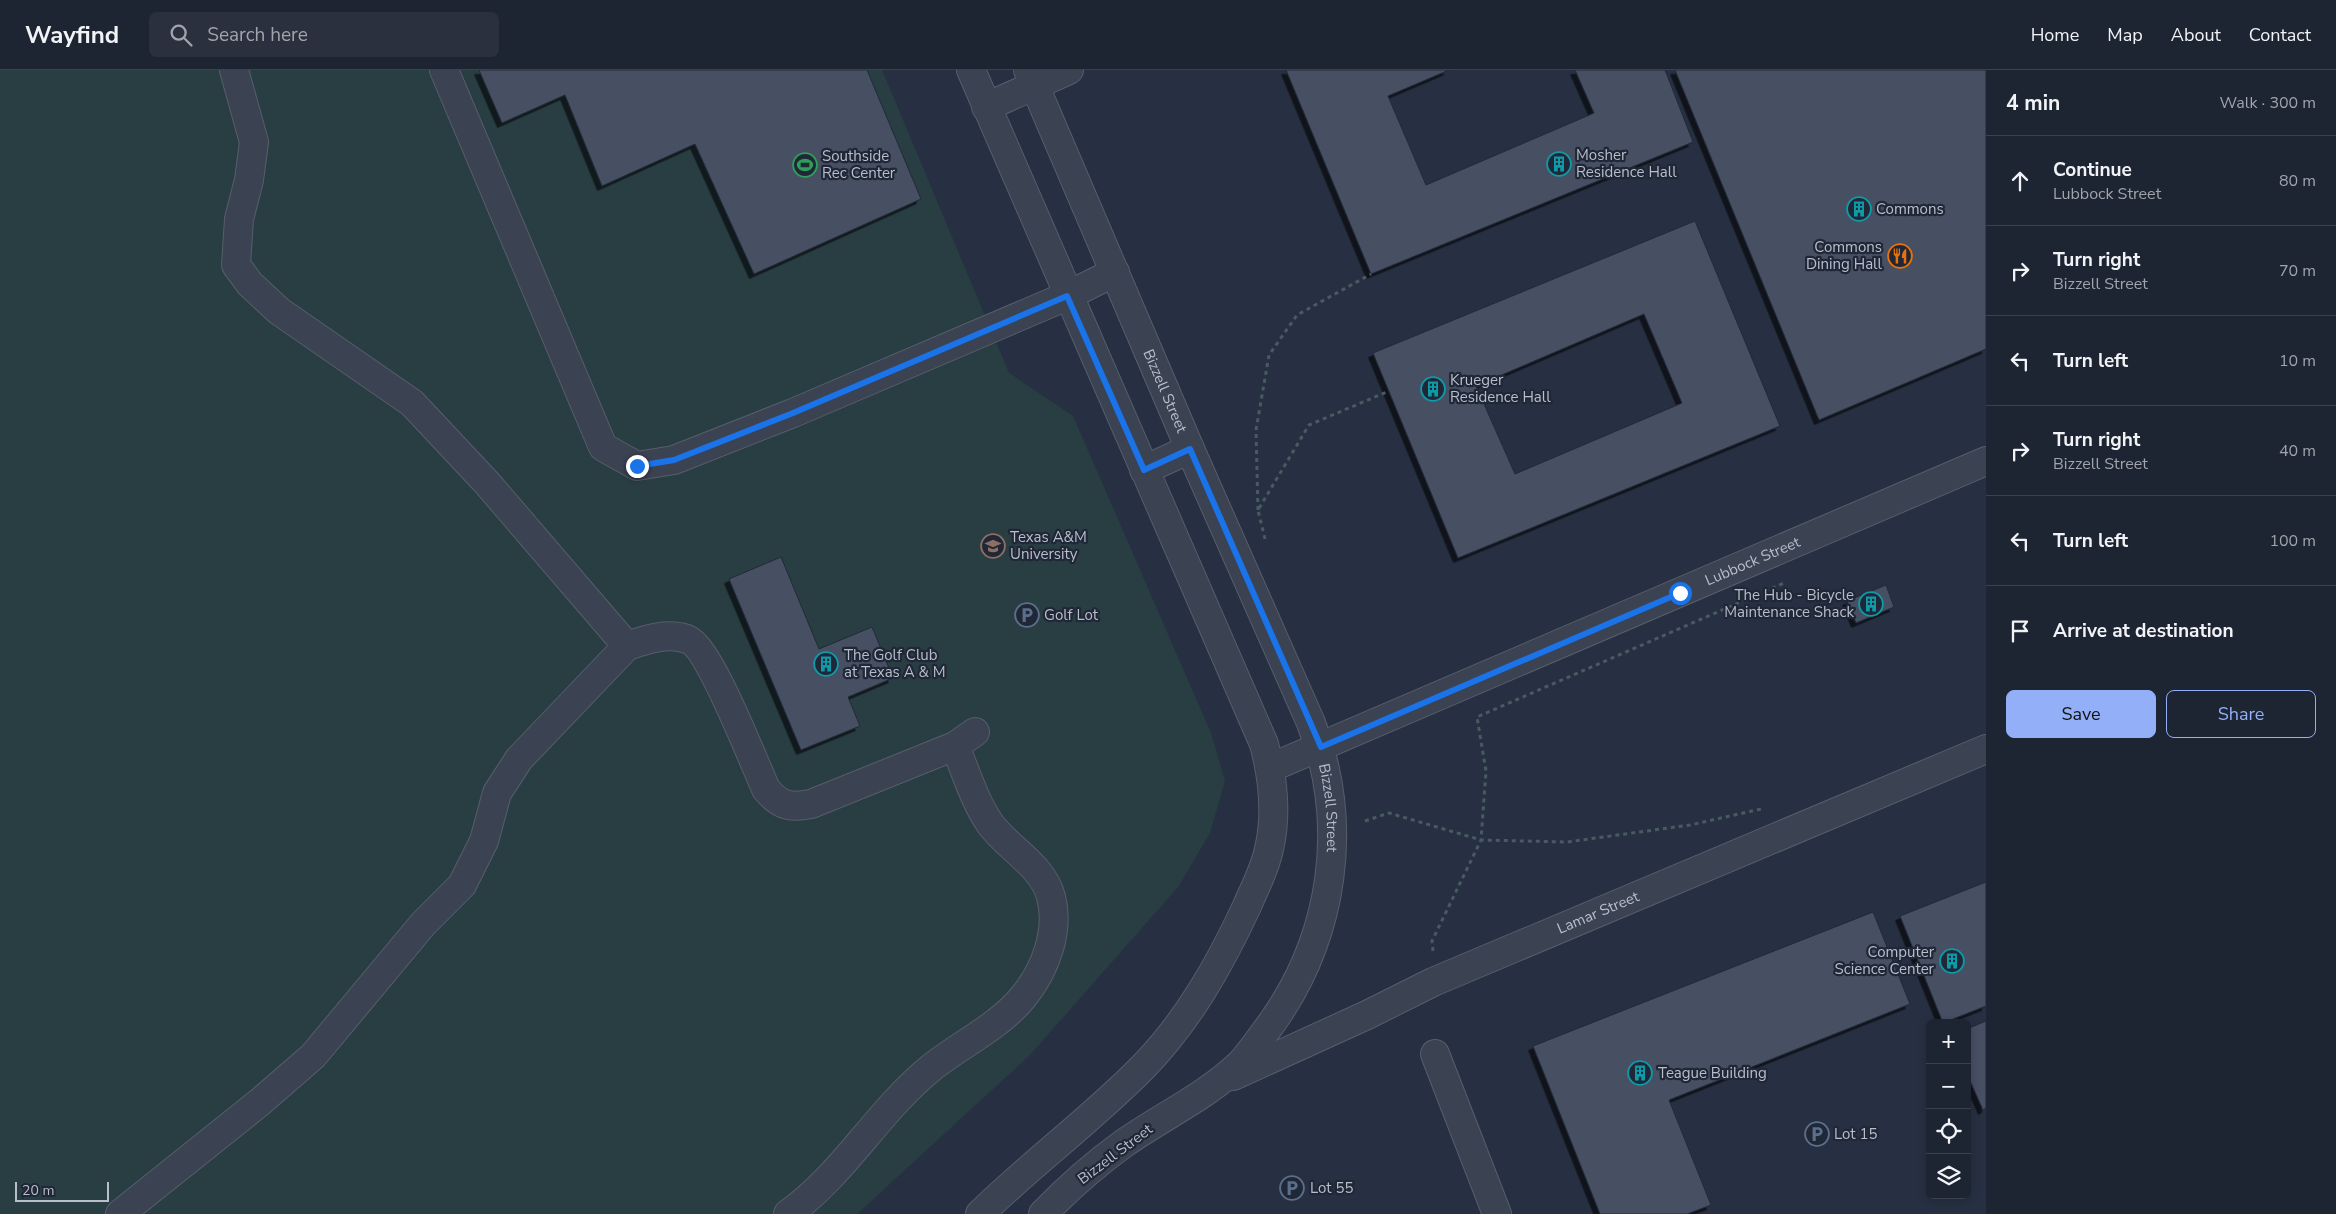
<!DOCTYPE html>
<meta charset="utf-8">
<style>
body{margin:0;font-family:"Nunito Sans",sans-serif;background:#2a303e;color:#f1f3f6}
.controls{position:absolute;right:15px;bottom:15px;display:grid;overflow:hidden;border-radius:8px;box-shadow:0 2px 8px #0003}
.controls button{width:45px;height:45px;display:grid;place-items:center;padding:0;border:0;border-bottom:1px solid #3b414d;background:#1d2432;color:#f1f3f6;font:25px sans-serif}
.scale{position:absolute;left:15px;bottom:12px;width:94px;box-sizing:border-box;padding-left:5px;border:2px solid #b9becc;border-top:0;font-size:14px;line-height:18px;white-space:nowrap;color:#b9becc;-webkit-text-stroke:4px #202737;paint-order:stroke}
.stop{position:absolute;width:15px;height:15px;margin:-11px;border:4px solid #1a73e8;border-radius:50%;background:#fff}
.stop.end{background:#1a73e8;border-color:#fff;box-shadow:0 1px 5px #0008}
.list{margin:0;padding:0;list-style:none}
h2{display:flex;justify-content:space-between;align-items:center;height:65px;margin:0;padding:0 20px;font-size:21px}
h2 small{font-size:16px;font-weight:400;color:#a0a4ac}
.list li{display:grid;grid-template-columns:32px 1fr auto;gap:15px;align-items:center;box-sizing:border-box;height:90px;padding:0 20px;border-top:1px solid #3b414d}
.list b{display:block;font-size:19px;white-space:nowrap}
.list p{margin:0;font-size:16px;white-space:nowrap;color:#a0a4ac}
.list em{font-size:16px;font-style:normal;color:#a0a4ac}
.actions{display:flex;gap:10px;padding:15px 20px}
.actions a{flex:1;padding:11px 0;border:1px solid #92aff7;border-radius:8px;text-align:center;font-size:18px;color:#92aff7}
.actions .main{background:#92aff7;color:#111}
.icon{flex:none;width:28px;height:28px;fill:none;stroke:currentColor;stroke-width:2;stroke-linecap:round;stroke-linejoin:round}
.map{position:relative;flex:none;width:1986px;height:1144px;overflow:hidden}
header{display:flex;align-items:center;gap:30px;box-sizing:border-box;height:70px;padding:0 25px;background:#1d2432;border-bottom:1px solid #3b414d}
header strong{font-size:24px}
nav{display:flex;gap:28px;margin-inline-start:auto;font-size:18px}
.search{width:350px;height:45px;background:#2a303e;display:flex;align-items:center;gap:12px;box-sizing:border-box;padding:0 18px;border-radius:8px;color:#a0a4ac;font-size:19px}
main{display:flex}
aside{flex:1;background:#1d2432}
.map>svg:first-child{display:block}
.green{fill:#293e43}
.building{fill:#465064;stroke:#222939;fill-rule:evenodd;filter:url(#shadow)}
.lines{fill:none;stroke-linecap:round;stroke-linejoin:round}
.minor-casing{stroke:#575d6c;stroke-width:30}
.path{stroke:#475b60;stroke-width:3;stroke-dasharray:4 4;stroke-linecap:butt}
.minor{stroke:#3b4252;stroke-width:28}
.route{stroke:#1a73e8;stroke-width:6}
.labels{text-anchor:middle;stroke-width:4.5;stroke-linejoin:round;paint-order:stroke}
.poi-label{font-size:15px;fill:#b9becc;stroke:#202737;text-anchor:start}
.street-label{font-size:15px;fill:#b9becc;stroke:#202737}
</style>
<header>
<strong>Wayfind</strong>
<div class="search"><svg class="icon" aria-label="search" viewBox="0 0 24 24"><circle cx="10" cy="10" r="6"/><path d="M15 15l6 6"/></svg>Search here</div>
<nav><a>Home</a><a>Map</a><a>About</a><a>Contact</a></nav>
</header>
<main>
<div class="map">
<svg width="1986" height="1144" viewBox="0 0 1986 1144">
<defs>
<filter id="shadow"><feDropShadow dx="-4.5" dy="4.5" stdDeviation="0" flood-color="#0009"/></filter>
</defs>
<rect width="100%" height="100%" fill="#273042"/>
<path class="green" d="M0,0H882L1009,303L1073,346L1211,663L1225,711L1210,763L1178,817L1030,985L857,1144H0Z"/>
<path class="building" d="M479,0H867L921,129L754,204L695,74L602,116L565,25L502,53Z
M1286,0H1449L1388,26L1426,115L1594,43L1575,0H1665L1693,72L1371,204Z
M1675,0H1986V279L1819,350Z
M1695,151L1780,356L1458,488L1373,283ZM1644,244L1682,333L1515,404L1476,316Z
M781,487L819,579L872,557L893,608L848,627L860,656L801,680L729,509Z
M1886,515L1894,537L1856,553L1847,531Z
M1986,812V936L1943,953L1900,846Z
M1873,842L1910,934L1669,1030L1711,1135L1687,1144H1600L1533,976Z
M1986,951V1038L1983,1040L1967,1004V959Z"/>
<g class="lines">
<g class="minor-casing">
<g id="minor">
<path d="M234,0L254,72L249,110L239,149L236,195L250,214L279,241L412,333L487,413L627,576C645,570 667,562 687,569C709,576 754,693 766,719C780,736 790,738 811,734L955,676C966,702 975,733 991,755C1010,780 1043,796 1051,827C1060,861 1045,900 1024,926C999,957 961,974 931,998C878,1041 844,1104 788,1144"/>
<path d="M444,0L603,377L637,396L674,390L793,343L1067,226L1115,202"/>
<path d="M971,0L1264,674C1273,708 1277,745 1269,779C1265,799 1255,817 1247,836C1220,894 1188,951 1143,997C1092,1049 1032,1093 980,1144"/>
<path id="s1" d="M1028,0L1190,379L1311,653C1350,754 1334,866 1271,954C1261,967 1252,981 1241,993C1207,1026 1161,1047 1123,1074C1094,1095 1067,1119 1043,1144"/>
<path d="M986,37L1069,0"/>
<path d="M1144,400L1190,379"/>
<path d="M955,676L975,662"/>
<path id="s2" d="M1270,698L1986,391"/>
<path d="M1435,984L1497,1144"/>
<path id="s3" d="M1233,1006L1367,945L1433,912L1986,679"/>
<path d="M120,1144L260,1032L313,986L423,854L462,815L484,771L497,723L519,689L627,576"/>
</g>
</g>
<path class="path" d="M1258,440L1256,360L1269,285L1297,245L1371,204
M1265,469L1258,440L1309,355L1389,321
M1365,751L1389,743L1481,770L1567,772L1690,755L1761,739
M1433,881L1432,871L1481,770L1486,701L1477,647L1784,513"/>
<use href="#minor" class="minor"/>
</g>
<g class="lines">
<path class="route" d="M637,396L674,390L793,343L1067,226L1144,400L1190,379L1321,677L1680,523"/>
</g>
<defs>
<g id="building-ring" transform="scale(1.25)"><circle r="9.5" fill="#202737" stroke="#0f9aa8" stroke-width="1.5"/><path d="M-4-6H4V6H1V3H-1V6H-4ZM-2.5-4.3h1.7v1.8h-1.7ZM.8-4.3h1.7v1.8H.8ZM-2.5-1h1.7V.8h-1.7ZM.8-1h1.7V.8H.8Z" fill="#0f9aa8"/></g>
<g id="stadium-ring" transform="scale(1.25)"><circle r="9.5" fill="#202737" stroke="#2e9e5b" stroke-width="1.5"/><path d="M0-5a6.5 5 0 1 0 0 10a6.5 5 0 1 0 0-10ZM-3.5-1.8h7v3.6h-7Z" fill="#2e9e5b"/></g>
<g id="restaurant-ring" transform="scale(1.25)"><circle r="9.5" fill="#202737" stroke="#e8710a" stroke-width="1.5"/><path d="M-5-6h1v4h1v-4h1v4h1v-4h1v5L-1.5 .5V6h-2V.5L-5-1ZM5-6V6H3V1.5H1.5Q1.5-4 5-6Z" fill="#e8710a"/></g>
<g id="university-ring" transform="scale(1.25)"><circle r="9.5" fill="#202737" stroke="#8d6e63" stroke-width="1.5"/><path d="M0-5L7-2L0 1L-7-2ZM-4 1L0 2.5L4 1V4Q0 6-4 4Z" fill="#8d6e63"/></g>
<g id="parking-ring" transform="scale(1.25)"><circle r="9.5" fill="#202737" stroke="#5c6f8a" stroke-width="1.5"/><path d="M-3.5-5.5H1a3.5 3.5 0 0 1 0 7H-1V5.5H-3.5ZM-1-3.4V-.6H.8a1.4 1.4 0 0 0 0-2.8Z" fill="#5c6f8a"/></g>
</defs>
<g fill-rule="evenodd">
<use href="#building-ring" x="1559" y="94"/>
<use href="#stadium-ring" x="805" y="95"/>
<use href="#building-ring" x="1859" y="139"/>
<use href="#restaurant-ring" x="1900" y="186"/>
<use href="#building-ring" x="1433" y="319"/>
<use href="#university-ring" x="993" y="476"/>
<use href="#building-ring" x="1871" y="534"/>
<use href="#parking-ring" x="1027" y="545"/>
<use href="#building-ring" x="826" y="594"/>
<use href="#building-ring" x="1952" y="891"/>
<use href="#building-ring" x="1640" y="1003"/>
<use href="#parking-ring" x="1817" y="1064"/>
<use href="#parking-ring" x="1292" y="1118"/>
</g>
<g class="labels">
<g class="poi-label">
<text x="1576" y="90">Mosher<tspan x="1576" dy="17">Residence Hall</tspan></text>
<text x="822" y="91">Southside<tspan x="822" dy="17">Rec Center</tspan></text>
<text x="1876" y="144">Commons</text>
<text x="1882" y="182" text-anchor="end">Commons<tspan x="1882" dy="17">Dining Hall</tspan></text>
<text x="1450" y="315">Krueger<tspan x="1450" dy="17">Residence Hall</tspan></text>
<text x="1010" y="472">Texas A&amp;M<tspan x="1010" dy="17">University</tspan></text>
<text x="1854" y="530" text-anchor="end">The Hub - Bicycle<tspan x="1854" dy="17">Maintenance Shack</tspan></text>
<text x="1044" y="550">Golf Lot</text>
<text x="844" y="590">The Golf Club<tspan x="844" dy="17">at Texas A &amp; M</tspan></text>
<text x="1934" y="887" text-anchor="end">Computer<tspan x="1934" dy="17">Science Center</tspan></text>
<text x="1658" y="1008">Teague Building</text>
<text x="1834" y="1069">Lot 15</text>
<text x="1310" y="1123">Lot 55</text>
</g>
<g class="street-label">
<text dy="5" stroke="none"><textPath href="#s1" startOffset="349">Bizzell Street</textPath></text>
<text dy="5" stroke="none"><textPath href="#s2" startOffset="525">Lubbock Street</textPath></text>
<text dy="5" stroke="none"><textPath href="#s1" startOffset="799">Bizzell Street</textPath></text>
<text dy="5" stroke="none"><textPath href="#s3" startOffset="400">Lamar Street</textPath></text>
<text transform="translate(1115 1084) rotate(-37)" y="5">Bizzell Street</text>
</g>
</g>
</svg>
<div class="controls">
<button>+</button>
<button>−</button>
<button><svg class="icon" aria-label="locate" viewBox="0 0 24 24"><circle cx="12" cy="12" r="6"/><path d="M12 2v4M12 18v4M2 12h4M18 12h4"/></svg></button>
<button><svg class="icon" aria-label="layers" viewBox="0 0 24 24"><path d="M12 4l9 5-9 5-9-5zM3 14l9 5 9-5"/></svg></button>
</div>
<div class="scale">20 m</div>
<div class="stop" style="left:1680px;top:523px"></div>
<div class="stop end" style="left:637px;top:396px"></div>
</div>
<aside>
<h2>4 min<small>Walk · 300 m</small></h2>
<ul class="list">
<li><svg class="icon" aria-label="ahead" viewBox="0 0 24 24"><path d="M12 20V5M6 11l6-6 6 6"/></svg><div><b>Continue</b><p>Lubbock Street</p></div><em>80 m</em></li>
<li><svg class="icon" aria-label="right" viewBox="0 0 24 24"><path d="M7 20v-9h11M14 6l5 5-5 5"/></svg><div><b>Turn right</b><p>Bizzell Street</p></div><em>70 m</em></li>
<li><svg class="icon" aria-label="left" viewBox="0 0 24 24"><path d="M17 20v-9H6M10 6l-5 5 5 5"/></svg><div><b>Turn left</b></div><em>10 m</em></li>
<li><svg class="icon" aria-label="right" viewBox="0 0 24 24"><path d="M7 20v-9h11M14 6l5 5-5 5"/></svg><div><b>Turn right</b><p>Bizzell Street</p></div><em>40 m</em></li>
<li><svg class="icon" aria-label="left" viewBox="0 0 24 24"><path d="M17 20v-9H6M10 6l-5 5 5 5"/></svg><div><b>Turn left</b></div><em>100 m</em></li>
<li><svg class="icon" aria-label="arrive" viewBox="0 0 24 24"><path d="M6 21V4h12l-3 4 3 4H6"/></svg><div><b>Arrive at destination</b></div></li>
</ul>
<div class="actions"><a class="main">Save</a><a>Share</a></div>
</aside>
</main>
